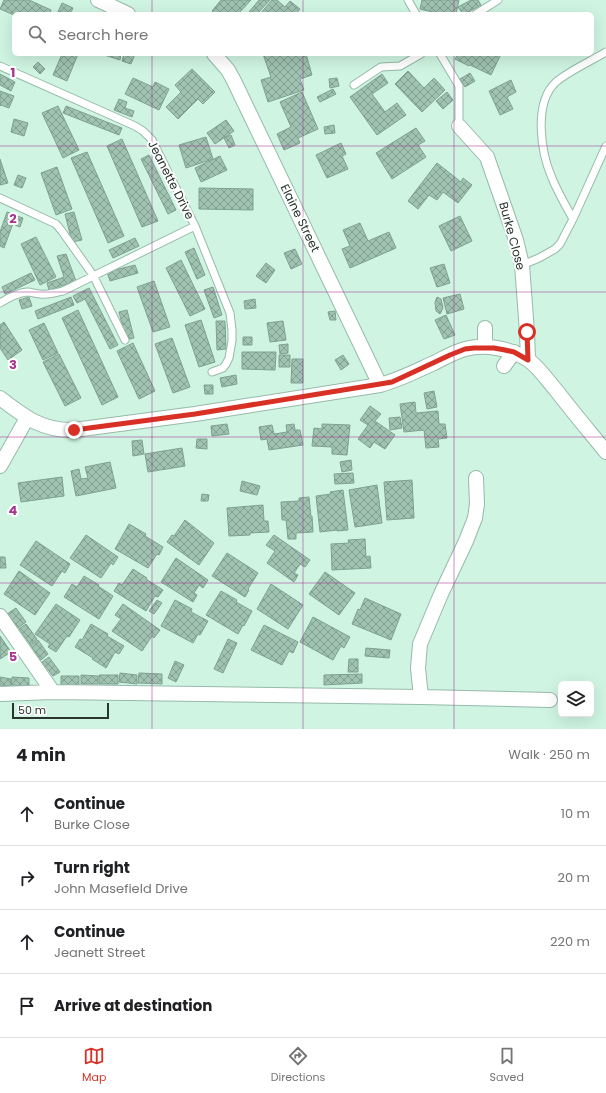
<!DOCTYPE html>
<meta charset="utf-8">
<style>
body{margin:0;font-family:Poppins,sans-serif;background:#f2f2f2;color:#202124}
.controls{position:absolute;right:12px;bottom:12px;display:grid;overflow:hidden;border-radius:6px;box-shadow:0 4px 16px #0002}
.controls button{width:36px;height:36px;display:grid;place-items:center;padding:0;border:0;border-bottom:1px solid #e0e0e0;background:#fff;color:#202124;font:20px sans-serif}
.scale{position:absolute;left:12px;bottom:10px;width:97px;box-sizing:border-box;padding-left:4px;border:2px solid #28362f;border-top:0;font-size:11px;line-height:14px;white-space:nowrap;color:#28362f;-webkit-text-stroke:3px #fff;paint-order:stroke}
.stop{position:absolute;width:12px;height:12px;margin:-9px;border:3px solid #d93025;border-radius:50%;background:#fff}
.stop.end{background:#d93025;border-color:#fff;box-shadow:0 1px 4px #0008}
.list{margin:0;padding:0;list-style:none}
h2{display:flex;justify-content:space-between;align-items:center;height:52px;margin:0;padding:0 16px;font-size:17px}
h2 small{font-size:13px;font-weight:400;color:#757577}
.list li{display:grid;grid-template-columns:26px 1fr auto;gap:12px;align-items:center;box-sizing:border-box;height:64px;padding:0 16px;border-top:1px solid #e0e0e0}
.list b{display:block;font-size:15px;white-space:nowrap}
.list p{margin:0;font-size:13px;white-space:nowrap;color:#757577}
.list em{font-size:13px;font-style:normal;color:#757577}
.icon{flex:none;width:22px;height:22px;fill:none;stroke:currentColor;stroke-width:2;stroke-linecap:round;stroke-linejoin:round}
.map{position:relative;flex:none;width:606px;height:729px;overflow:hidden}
.search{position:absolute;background:#fff;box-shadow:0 4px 16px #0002;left:12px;right:12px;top:12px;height:44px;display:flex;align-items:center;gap:10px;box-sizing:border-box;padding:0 14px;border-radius:6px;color:#757577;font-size:15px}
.sheet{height:308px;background:#fff}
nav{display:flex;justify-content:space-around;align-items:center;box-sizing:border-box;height:56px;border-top:1px solid #e0e0e0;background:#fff;font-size:11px;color:#757577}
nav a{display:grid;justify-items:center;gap:2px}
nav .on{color:#d93025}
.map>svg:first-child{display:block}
.building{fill:url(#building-cross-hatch);stroke:#7ea190}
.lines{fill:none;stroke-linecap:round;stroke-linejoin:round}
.service-casing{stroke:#97baa9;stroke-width:9}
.minor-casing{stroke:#97baa9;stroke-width:16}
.service{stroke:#fff;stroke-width:7}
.minor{stroke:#fff;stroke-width:14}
.route{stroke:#d93025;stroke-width:5}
.grid{fill:none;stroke:#a63591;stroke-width:1;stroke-opacity:0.55}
.labels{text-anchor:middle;stroke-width:4;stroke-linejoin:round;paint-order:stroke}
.street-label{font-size:12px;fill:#28362f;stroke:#fff}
.grid-label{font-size:13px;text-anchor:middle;font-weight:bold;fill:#a63591;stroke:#fff;stroke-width:4;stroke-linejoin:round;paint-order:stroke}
</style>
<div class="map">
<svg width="606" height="729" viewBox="0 0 606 729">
<defs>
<pattern id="building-cross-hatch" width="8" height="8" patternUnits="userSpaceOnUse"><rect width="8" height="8" fill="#9fc2b1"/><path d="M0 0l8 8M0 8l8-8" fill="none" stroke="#829e90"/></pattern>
</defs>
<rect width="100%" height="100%" fill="#cff4e2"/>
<path class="building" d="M4,0H29L51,10L50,14H14V15L0,9Z
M221,0H251L238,14H215L212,11Z
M259,0H270L257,14H251L249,12Z
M272,0H277L285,7L290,1L300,9L296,14H260Z
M422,0H459L456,14H441L420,9Z
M471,0H478L481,5L465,14H463L458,7Z
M62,3L73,8L70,14H63L58,12Z
M62,54H78L67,81L53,75Z
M101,54H121L120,60Z
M124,54H135L131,64L122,61Z
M263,54H306L312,75L300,79L304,90L268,102L261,80L271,77Z
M458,54H501L491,75L470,65L469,66L455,59Z
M38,62L45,69L40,74L33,67Z
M192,69L215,92L203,104L198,99L178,119L166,107L181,92L175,85Z
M408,71L424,88L434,78L445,90L422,112L395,84Z
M470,73L475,81L465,87L460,79Z
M0,74L15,82L11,91L0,85Z
M382,74L388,83L372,94L385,112L397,103L406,115L377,135L350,97Z
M133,78L153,87L155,82L169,89L159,110L125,94Z
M337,78L339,86L330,88L329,79Z
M511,80L516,92L507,97L513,109L500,115L489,91Z
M333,89L336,94L320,102L317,97Z
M0,91L14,96L9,108L1,105L0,106Z
M302,92L318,129L298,138L300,143L284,150L277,134L291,127L280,102Z
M447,92L453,100L443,109L436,101Z
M119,99L127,102L125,108L134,111L132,117L114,110Z
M58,106L79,150L63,158L42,113Z
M66,106L122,128L119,135L63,113Z
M14,119L28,123L24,136L11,132Z
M226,120L234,131L215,144L207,133Z
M334,125L335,133L325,134L324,127Z
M416,128L425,141L418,145L426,157L392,179L376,153Z
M231,135L235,145L229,148L224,138Z
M206,137L213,159L186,168L179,145Z
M122,139L158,221L142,227L107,146Z
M341,143L346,154L342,156L348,169L327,178L316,155Z
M87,152L124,236L108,243L71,158Z
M149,155L176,210L168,214L141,159Z
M220,156L227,170L201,182L195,168Z
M0,159L8,183L0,185Z
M437,163L461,182L463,178L472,185L458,203L443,192L437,200L429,195L418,209L408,201Z
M57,167L72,209L56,215L41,173Z
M18,175L26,178L22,188L14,185Z
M199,188L253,189V210L199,209Z
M7,212L16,215L4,248L0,246V232Z
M74,212L82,240L72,242L65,214Z
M17,216L23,218L20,227L15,225Z
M460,216L472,241L451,251L439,226Z
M360,223L368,241L389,232L396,248L350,268L342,249L350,246L343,230Z
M36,237L56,277L40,285L21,244Z
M135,238L139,246L113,258L109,250Z
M194,248L205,275L197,279L185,252Z
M295,249L302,264L291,269L284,253Z
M66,254L76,281L49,290L47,283L64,277L57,256Z
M181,260L205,309L190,316L166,268Z
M266,263L275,270L266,283L256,276Z
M444,264L450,283L437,287L430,268Z
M135,265L138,273L110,281L107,272Z
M31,273L35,280L5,294L2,287Z
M154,281L170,327L153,332L137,287Z
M213,287L222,315L214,318L204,290Z
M89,288L118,345L110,349L85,299L77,303L73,296Z
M460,294L464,309L447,314L443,298Z
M29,297L32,306L22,309L19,300Z
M71,297L74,305L38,319L35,311Z
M437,297L441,299L443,308L440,314L436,311L435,302Z
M255,299L256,308L245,309L244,301Z
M78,310L118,397L102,405L62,318Z
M127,310L134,338L126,340L119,312Z
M335,311L336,320H330L328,312Z
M446,315L455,335L444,339L435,320Z
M201,320L215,362L199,367L185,325Z
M216,321H225L226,349L217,350Z
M283,321L286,340L270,342L267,323Z
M4,322L22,350L8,360L0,348V325Z
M44,323L58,353L43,360L29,330Z
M243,337H252V345H243Z
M172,338L190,387L173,393L155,344Z
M133,343L155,391L139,399L117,351Z
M288,344V353L280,354L279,345Z
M242,352H276L275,370L242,369Z
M59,354L81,398L65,406L43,362Z
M279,355H290V367H279Z
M343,355L349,364L341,370L335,360Z
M292,359H303V383H291Z
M236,375L237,384L222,387L220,378Z
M204,385H213V394H205Z
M434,391L437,407L427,409L424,393Z
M415,402L416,413L438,411L439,424H445L447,438L438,439L439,447L426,448L424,430L404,432L400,404Z
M370,406L381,414L375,421L395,435L385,449L374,442L370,448L358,439L368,425L360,420Z
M400,417L402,428L390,430L389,418Z
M227,424L229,434L212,436L211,426Z
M294,424L295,430H300L303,445L269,450L267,439L261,440L259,427L272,425L274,434L287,432L286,425Z
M322,424L350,425L347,455L332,454V447L312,446L314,428L322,429Z
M197,439H207V449L196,448Z
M142,440L144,454L133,456L132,441Z
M182,448L185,466L148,472L145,454Z
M351,460L352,470L342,472L340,462Z
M110,462L116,488L76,496L71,471L79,469L81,479L88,478L85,467Z
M353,473L354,483L335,484L334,474Z
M62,477L64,496L21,502L18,483Z
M412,480L414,518L387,520L384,482Z
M242,481L260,486L257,495L240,491Z
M377,485L382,523L355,527L349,490Z
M343,490L348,530L337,531V530L320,532L316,496L331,494L330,492Z
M202,494L209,495L208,501H201Z
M309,497L311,517L312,516L313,532L296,533V539H288L286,520H282L281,502L299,501V498Z
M263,505L264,521H268L269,532L250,533V535L229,536L227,508Z
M185,520L214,543L199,565L167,542L172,535L174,536Z
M129,524L146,534L145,536L163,547L159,555L157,554L148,568L115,549Z
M86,535L118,557L113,565L111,563L101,578L70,558Z
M274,535L310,560L305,567L300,564L294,573L298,575L294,582L267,563L275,551L266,545Z
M365,539L366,557L370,556L371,568L332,570L331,544L349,543L348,540Z
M36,541L70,564L65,573L62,571L52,586L20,565Z
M227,553L258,573L248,589L249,590L245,597L212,576Z
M0,557H5L6,568H0Z
M176,558L208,580L203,588L199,585L194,593L197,595L193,602L161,582Z
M133,569L147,578L146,579L163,590L158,597L155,596L146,611L114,591L119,583L122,585Z
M19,571L50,593L35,615L4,594Z
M325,572L355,593L339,615L309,594Z
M84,576L99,585L98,586L113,596L99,619L64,597L72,584L77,587Z
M271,584L303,605L288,629L257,609Z
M221,591L237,600L236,602L252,611L244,626L243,625L238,634L206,615Z
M365,598L401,614L391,640L352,624L358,609L360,610Z
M157,600L162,603L154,614L149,611Z
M175,600L192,609L191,612L208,621L200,635L198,634L193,643L161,626Z
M56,604L80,620L69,637L67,636L56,652L48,647L50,644L35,634Z
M123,604L160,630L154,638L152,636L142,651L112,631L121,619L115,615Z
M16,608L26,622L18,628L7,614Z
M313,617L350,637L344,648L341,646L333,660L300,642Z
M26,624L37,639L30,644L19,629Z
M91,624L108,634L107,636L124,646L119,654L115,652L106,668L92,659L93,658L75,647L80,639L82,640Z
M264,625L298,642L293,653L289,651L282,665L251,650Z
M0,636L11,652L0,659Z
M228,639L237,643L223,673L214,669Z
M38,640L48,654L41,660L30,645Z
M366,648L390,650L389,658L365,656Z
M49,657L60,672L53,676L42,662Z
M349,659H358V672H348Z
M175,661L184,665L176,682L168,678Z
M120,673L137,675V684L119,682Z
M139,673L162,674V684L138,683Z
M362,674V683L324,685V675Z
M81,675L98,676V684H81Z
M99,675H118V684H99Z
M61,676H79V685H61Z
M0,677L11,679L10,686L0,685Z
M12,677L29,678V686L11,685Z"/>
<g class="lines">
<g class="service-casing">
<path id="service" d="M408,0L416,14
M476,14L498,0
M440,54L459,86V126
M0,66L135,126L143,131L152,140L195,226L230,313L232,330V341L229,358L226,364L223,368L212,372
M354,85L381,67L400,66L421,54
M0,198L56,224L61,230L93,275L125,340
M573,219C566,206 558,193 552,178C541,153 533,103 556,82C569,71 591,61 606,52
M522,265L539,258L555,249L560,244L573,219L606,146
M0,303C8,298 17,293 27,292C32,292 36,294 40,294C48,295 55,293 63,291L195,226"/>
</g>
<g class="minor-casing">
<path id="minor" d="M98,0L128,14
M214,54L228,70L234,81L380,385
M459,126L487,157L516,240L522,265L527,332L528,360
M485,328V347
M504,366L514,352
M0,398C25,417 42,431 74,430L195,414L380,385C399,380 416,371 434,363C444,358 454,352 465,349C485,344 509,348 527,359C537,365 548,381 556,390C572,411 589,431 606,452
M0,466L27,418
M0,616L53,692
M0,694L53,692L421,697L550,700
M421,697L418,668L420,644L441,594L466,541L475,518L477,504L476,478"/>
</g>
<use href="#service" class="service"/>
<use href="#minor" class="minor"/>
</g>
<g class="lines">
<path class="route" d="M74,430L195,414L380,384L392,382L405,376L450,355L465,349L474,348H494L505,350L514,352L528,360L527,332"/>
</g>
<path class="grid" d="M152,0V14M303,0V14M454,0V14M152,54V729M303,54V729M454,54V729M0,146H606M0,292H606M0,437H606M0,583H606"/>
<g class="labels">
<g class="street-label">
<text transform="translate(171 180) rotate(63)" y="4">Jeanette Drive</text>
<text transform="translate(300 218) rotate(64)" y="4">Elaine Street</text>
<text transform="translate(512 236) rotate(75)" y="4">Burke Close</text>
</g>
</g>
<g class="grid-label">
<text x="13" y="77">1</text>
<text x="13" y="223">2</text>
<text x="13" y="369">3</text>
<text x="13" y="515">4</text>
<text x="13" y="661">5</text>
</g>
</svg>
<div class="controls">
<button><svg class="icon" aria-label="layers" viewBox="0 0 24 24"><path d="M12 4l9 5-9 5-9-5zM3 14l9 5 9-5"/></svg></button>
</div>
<div class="scale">50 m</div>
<div class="stop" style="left:527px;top:332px"></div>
<div class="stop end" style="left:74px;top:430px"></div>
<div class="search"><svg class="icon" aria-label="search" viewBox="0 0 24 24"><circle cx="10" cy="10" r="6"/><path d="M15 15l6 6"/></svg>Search here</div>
</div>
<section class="sheet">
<h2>4 min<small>Walk · 250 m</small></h2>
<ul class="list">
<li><svg class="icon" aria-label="ahead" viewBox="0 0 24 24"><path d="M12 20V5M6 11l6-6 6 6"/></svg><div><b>Continue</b><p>Burke Close</p></div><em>10 m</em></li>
<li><svg class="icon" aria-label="right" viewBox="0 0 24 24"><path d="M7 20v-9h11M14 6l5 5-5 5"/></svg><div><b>Turn right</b><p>John Masefield Drive</p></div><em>20 m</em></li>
<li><svg class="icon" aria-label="ahead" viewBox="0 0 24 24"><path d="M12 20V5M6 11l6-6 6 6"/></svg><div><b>Continue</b><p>Jeanett Street</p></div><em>220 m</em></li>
<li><svg class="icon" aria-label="arrive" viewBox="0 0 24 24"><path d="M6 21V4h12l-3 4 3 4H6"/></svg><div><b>Arrive at destination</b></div></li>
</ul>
</section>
<nav>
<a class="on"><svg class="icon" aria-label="map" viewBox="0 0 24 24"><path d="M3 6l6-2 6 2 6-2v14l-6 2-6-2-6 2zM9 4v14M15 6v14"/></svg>Map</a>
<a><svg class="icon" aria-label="directions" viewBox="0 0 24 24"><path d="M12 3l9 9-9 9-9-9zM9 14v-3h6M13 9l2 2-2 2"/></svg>Directions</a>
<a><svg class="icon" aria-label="saved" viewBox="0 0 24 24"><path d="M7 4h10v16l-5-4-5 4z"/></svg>Saved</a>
</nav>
